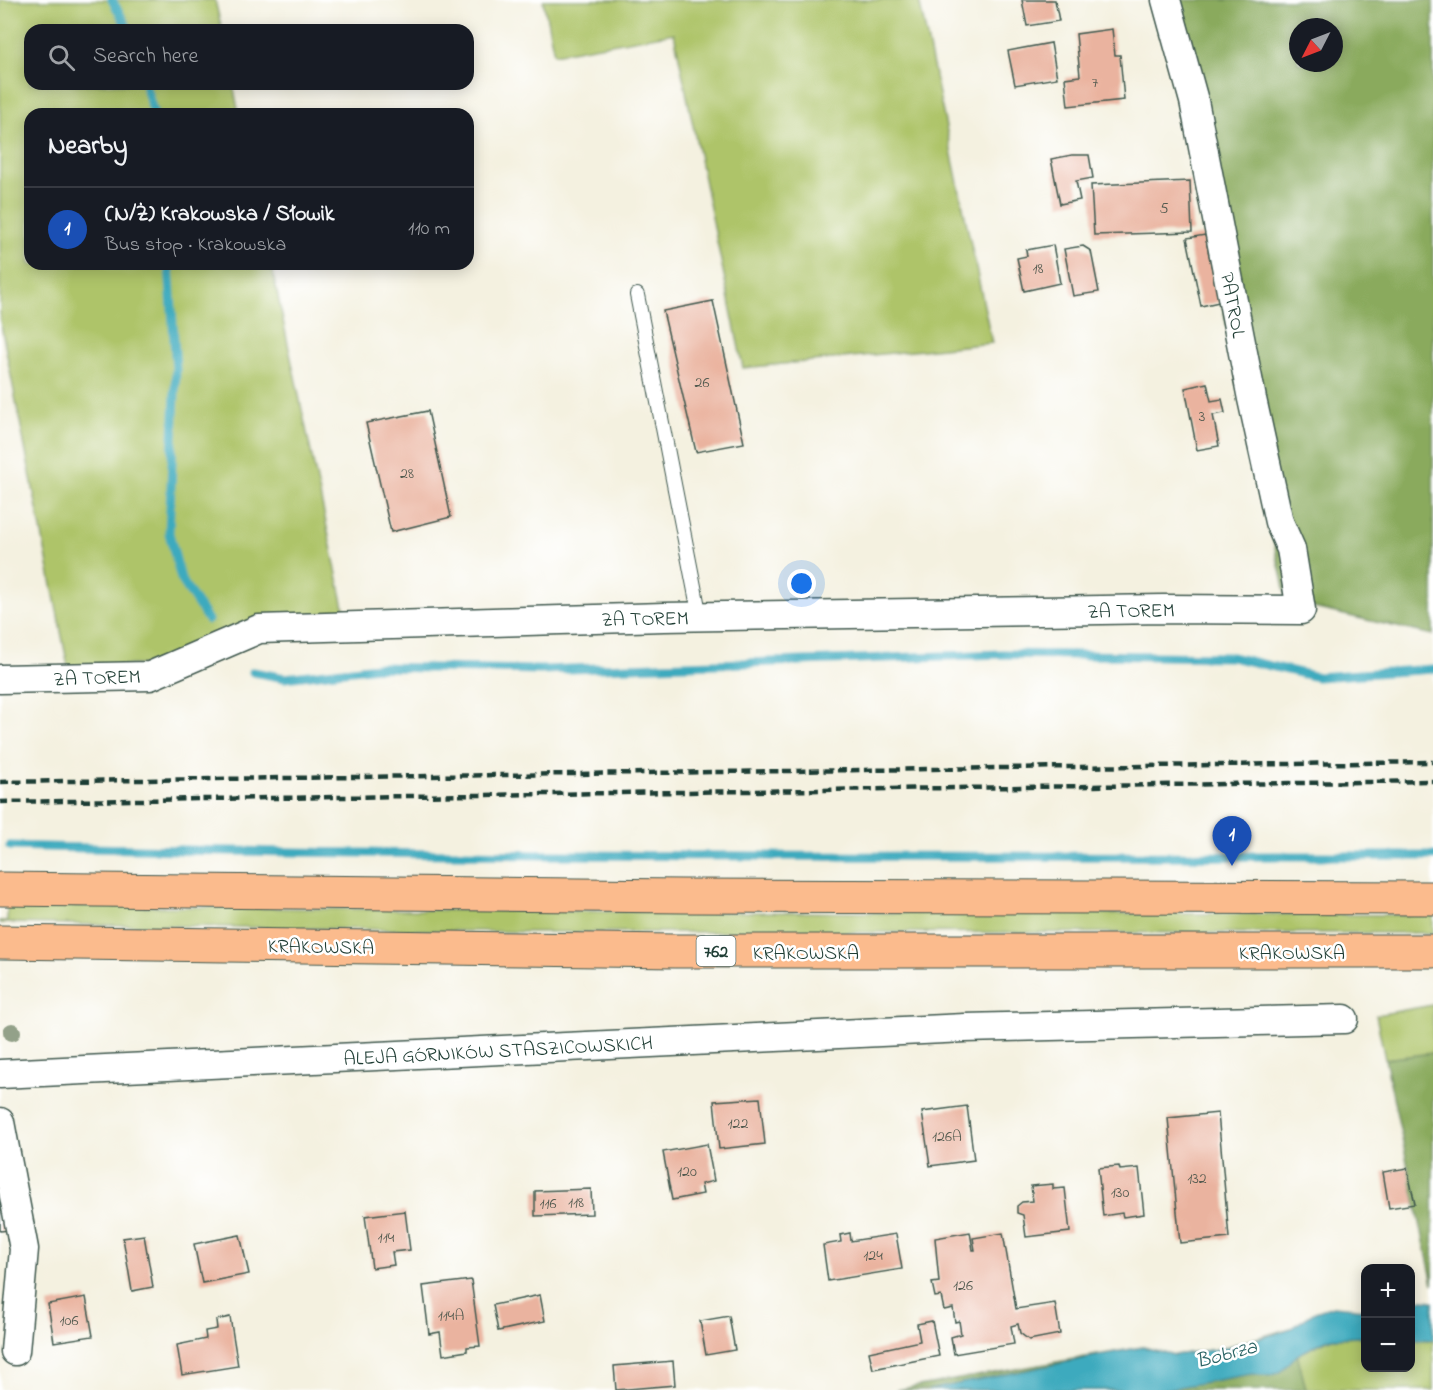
<!DOCTYPE html>
<meta charset="utf-8">
<style>
body{margin:0;font-family:"Indie Flower",sans-serif;background:#242831;color:#f1f3f6}
.controls{position:absolute;right:18px;bottom:18px;display:grid;overflow:hidden;border-radius:12px;box-shadow:0 3px 15px #0003}
.controls button{width:54px;height:54px;display:grid;place-items:center;padding:0;border:0;border-bottom:2px solid #363941;background:#171b24;color:#f1f3f6;font:30px sans-serif}
.compass{position:absolute;left:1289px;top:18px;width:54px;height:54px;border-radius:50%;background:#171b24;box-shadow:0 3px 15px #0003;rotate:228deg}
.you{position:absolute;left:802px;top:584px;width:21px;height:21px;margin:-15px;border:4px solid #fff;border-radius:50%;background:#1a73e8;box-shadow:0 0 0 9px #1a73e833}
.badge{display:grid;place-items:center;width:39px;height:39px;border-radius:50%;background:#ea580c;color:#fff;font-size:20px;font-weight:700}
.pin{position:absolute;translate:-50% -50px;filter:drop-shadow(0 2px 3px #0008)}
.pin::after{content:'';position:absolute;top:32px;width:21px;height:18px;background:inherit;clip-path:polygon(0 0,100% 0,50% 100%)}
.list{margin:0;padding:0;list-style:none}
h2{display:flex;justify-content:space-between;align-items:center;height:78px;margin:0;padding:0 24px;font-size:26px}
h2 small{font-size:20px;font-weight:400;color:#9ea1a6}
.list li{display:grid;grid-template-columns:39px 1fr auto;gap:18px;align-items:center;box-sizing:border-box;height:84px;padding:0 24px;border-top:2px solid #363941}
.list b{display:block;font-size:22px;white-space:nowrap}
.list p{margin:0;font-size:20px;white-space:nowrap;color:#9ea1a6}
.list em{font-size:20px;font-style:normal;color:#9ea1a6}
.icon{flex:none;width:33px;height:33px;fill:none;stroke:currentColor;stroke-width:2;stroke-linecap:round;stroke-linejoin:round}
.map{position:relative;flex:none;width:1433px;height:1390px;overflow:hidden}
.search{position:absolute;background:#171b24;box-shadow:0 3px 15px #0003;left:24px;top:24px;width:450px;height:66px;display:flex;align-items:center;gap:15px;box-sizing:border-box;padding:0 21px;border-radius:18px;color:#9ea1a6;font-size:22px}
.panel{position:absolute;background:#171b24;box-shadow:0 3px 15px #0003;left:24px;top:108px;width:450px;height:162px;border-radius:18px}
.map>svg:first-child{display:block}
.green{fill:#aec469;stroke:#66804e;stroke-width:1.5}
.forest{fill:#8aaa5d;stroke:#547448;stroke-width:1.5;fill-rule:evenodd}
.water{fill:#3eaabe;stroke:#2e7479;stroke-width:1.5}
.lines{fill:none;stroke-linecap:round;stroke-linejoin:round}
.stream{stroke:#3eaabe;stroke-width:9}
.building{fill:#eab39f}
.lane-casing{stroke:#3f584e;stroke-width:16}
.street-casing{stroke:#3f584e;stroke-width:31}
.primary-casing{stroke:#3f584e;stroke-width:35}
.lane{stroke:#fff;stroke-width:14}
.street{stroke:#fff;stroke-width:28}
.primary{stroke:#fbbb8d;stroke-width:33}
.rail{stroke:#1f3d34;stroke-width:4.5;stroke-dasharray:9 4.5;stroke-linecap:butt}
.tree{fill:#93a189}
.labels{text-anchor:middle;stroke-width:5;stroke-linejoin:round;paint-order:stroke}
.number-label{font-size:16px;fill:#525a4f}
.shield{fill:#fff;stroke:#627771;stroke-width:1.5}
.shield-label{font-size:18px;font-weight:bold;fill:#1f3d34}
.street-label{font-size:20px;fill:#1f3d34;stroke:#fff}
.water-label{font-size:21px;font-style:italic;fill:#2a6364;stroke:#fff}
</style>
<div class="map">
<svg width="1433" height="1390" viewBox="0 0 1433 1390">
<rect width="100%" height="100%" fill="#fff"/>
<filter id="ink" filterUnits="userSpaceOnUse"><feTurbulence type="fractalNoise" baseFrequency=".0167" numOctaves="2"/><feDisplacementMap in="SourceGraphic" scale="12" xChannelSelector="R" yChannelSelector="G"/><feConvolveMatrix kernelMatrix="1 2 1 2 8 2 1 2 1" color-interpolation-filters="sRGB"/></filter>
<filter id="wash" filterUnits="userSpaceOnUse"><feTurbulence type="fractalNoise" baseFrequency=".008" numOctaves="4" result="noise"/><feDisplacementMap in="SourceGraphic" scale="24" xChannelSelector="R" yChannelSelector="G"/><feGaussianBlur stdDeviation="1.35" result="paint"/><feColorMatrix in="noise" values="0 0 0 0 0 0 0 0 0 0 0 0 0 0 0 0 0 1.4 0 .05"/><feComposite in="paint" operator="in"/></filter>
<g filter="url(#wash)">
<rect width="100%" height="100%" fill="#f4f1e0"/>
<path class="green" d="M0,0H215L222,30H30V84H233L239,114H30V264H271L345,612L143,665L68,667L0,320Z
M543,0H919L992,343L743,368L674,33L554,54Z
M7,905L520,911L1433,915V933L529,932L0,923V921H7Z
M1433,1005V1053L1385,1059L1376,1015Z
M1360,1337L1365,1340L1366,1368H1410L1411,1339L1433,1340V1390H1306L1297,1355L1332,1338Z"/>
<path class="forest" d="M1156,0H1433V635L1287,602ZM1298,27H1334V63H1298Z
M1433,1053V1284L1385,1059Z
M1291,1328L1306,1390H896L1143,1347L1174,1355L1219,1349Z"/>
<path class="water" d="M1411,1299L1433,1301V1340L1411,1339Z
M1333,1306L1365,1309V1340L1360,1337L1332,1338L1324,1341L1297,1355L1280,1372L1271,1376L1252,1374L1162,1390H928L1126,1350L1143,1347L1174,1355L1219,1349L1275,1334L1291,1328L1315,1312Z"/>
<g class="lines">
<path class="stream" d="M112,0L129,30
M145,84L154,114
M169,264L176,369L169,533L181,579L208,620
M253,672L285,678L377,667L541,670L1003,654L1232,657L1317,677L1433,669
M10,846C485,859 959,856 1433,856"/>
</g>
<g id="blocks">
<path class="building" d="M1022,0H1055L1059,21L1027,26Z
M1112,29L1115,55H1120L1124,100L1068,106L1065,78L1080,76L1076,34Z
M1051,43L1057,78L1015,85L1008,51Z
M1072,155H1089L1093,178L1076,181L1080,200L1060,204L1051,159Z
M1190,181L1192,232L1094,235L1091,185Z
M1205,235L1219,302L1201,306L1187,238Z
M1053,245L1060,283L1024,291L1017,258L1027,256L1026,250Z
M1083,246L1091,251L1099,292L1073,296L1064,249Z
M713,301L744,443L696,452L663,311Z
M1207,383L1211,401L1222,399L1225,413L1213,415L1219,446L1197,450L1185,388Z
M428,411L451,517L391,532L366,423Z
M760,1098L765,1144L719,1149L714,1101Z
M967,1106L974,1160L930,1166L922,1112Z
M1218,1113L1229,1238L1180,1243L1168,1118Z
M707,1144L714,1181L701,1184L703,1194L672,1200L663,1152Z
M1119,1166L1120,1170L1139,1168L1144,1214L1123,1217L1122,1213L1103,1216L1098,1168Z
M1407,1168L1415,1204L1389,1208L1383,1172Z
M1053,1184V1189L1065,1188L1070,1232L1026,1237L1023,1215L1017,1213V1206L1022,1202L1033,1201L1031,1186Z
M591,1189L592,1214L535,1216V1191Z
M0,1191L10,1230L0,1231Z
M405,1211L410,1250L392,1252L394,1265L372,1268L365,1216Z
M970,1232L973,1250H975L973,1238L1003,1233L1016,1309L1055,1303L1060,1334L1029,1340L1020,1333L1018,1324L1011,1326L1014,1344L954,1354L951,1337L961,1334L959,1321L955,1322L953,1308L944,1310L941,1296L935,1297L932,1283L939,1282L935,1238Z
M850,1233L851,1241L896,1234L902,1269L828,1281L823,1245L841,1242L840,1235Z
M144,1235L153,1287L132,1291L123,1238Z
M240,1235L249,1274L202,1283L194,1244Z
M471,1280L480,1346L467,1347V1351L443,1355L440,1332L429,1334L423,1286Z
M540,1295L545,1321L498,1331L493,1305Z
M86,1297L93,1336L54,1342L48,1304Z
M729,1316L735,1350L706,1355L700,1321Z
M230,1317L238,1366L182,1375L177,1345L206,1339L205,1331L217,1329L216,1320Z
M932,1321L939,1356L873,1369L869,1352L920,1341L917,1324Z
M673,1361L675,1385L616,1390L614,1366Z"/>
</g>
</g>
<g filter="url(#ink)">
<use href="#blocks" fill-opacity="0" stroke="#3f584e" stroke-width="1.5"/>
<g class="lines">
<g class="lane-casing">
<path id="lane" d="M637,295L700,617"/>
</g>
<g class="street-casing">
<path id="street" d="M0,679L150,676L259,629L664,617L1163,609L1301,610L1291,549L1279,522L1252,399L1194,101L1166,0
M0,1074L965,1028L1344,1019
M0,1122L24,1249L15,1351"/>
</g>
<g class="primary-casing">
<path id="primary" d="M0,889L683,896L1433,898
M0,942L675,951H1433"/>
</g>
<use href="#lane" class="lane"/>
<use href="#street" class="street"/>
<use href="#primary" class="primary"/>
<path class="rail" d="M0,782L1433,762
M0,802L1433,781"/>
</g>
<circle class="tree" cx="12" cy="1032" r="9"/>
</g>
<g class="labels">
<g class="number-label">
<text x="1095" y="87">7</text>
<text x="1164" y="213">5</text>
<text x="1038" y="273">18</text>
<text x="702" y="387">26</text>
<text x="1202" y="421">3</text>
<text x="407" y="478">28</text>
<text x="738" y="1128">122</text>
<text x="947" y="1141">126A</text>
<text x="687" y="1176">120</text>
<text x="1197" y="1183">132</text>
<text x="1120" y="1197">130</text>
<text x="576" y="1207">118</text>
<text x="548" y="1208">116</text>
<text x="386" y="1242">114</text>
<text x="873" y="1260">124</text>
<text x="963" y="1290">126</text>
<text x="451" y="1320">114A</text>
<text x="69" y="1325">106</text>
</g>
<rect class="shield" x="696.5" y="936" width="39" height="30" rx="4.5"/>
<g class="shield-label">
<text x="716" y="957">762</text>
</g>
<g class="street-label">
<text transform="translate(1234 305) rotate(79)" y="7">PATROL</text>
<text transform="translate(1131 610) rotate(-1)" y="7">ZA TOREM</text>
<text transform="translate(645 618) rotate(-1)" y="7">ZA TOREM</text>
<text transform="translate(97 677) rotate(-2)" y="7">ZA TOREM</text>
<text transform="translate(321 946) rotate(1)" y="7">KRAKOWSKA</text>
<text x="806" y="959">KRAKOWSKA</text>
<text x="1292" y="959">KRAKOWSKA</text>
<text transform="translate(498 1050) rotate(-3)" y="7">ALEJA GÓRNIKÓW STASZICOWSKICH</text>
</g>
<g class="water-label">
<text transform="translate(1226 1353) rotate(-15)" y="7">Bobrza</text>
</g>
</g>
</svg>
<div class="controls">
<button>+</button>
<button>−</button>
</div>
<svg class="compass" viewBox="-18 -18 36 36"><path d="M0-13l5 13h-10z" fill="#e53935"/><path d="M0 13l5-13h-10z" fill="#9ea1a6"/></svg>
<div class="you"></div>
<div class="pin badge" style="left:1232px;top:866px;background:#1a4fb4">1</div>
<div class="search"><svg class="icon" aria-label="search" viewBox="0 0 24 24"><circle cx="10" cy="10" r="6"/><path d="M15 15l6 6"/></svg>Search here</div>
<section class="panel">
<h2>Nearby<small></small></h2>
<ul class="list">
<li><span class="badge" style="background:#1a4fb4">1</span><div><b>(N/Ż) Krakowska / Słowik</b><p>Bus stop · Krakowska</p></div><em>110 m</em></li>
</ul>
</section>
</div>
